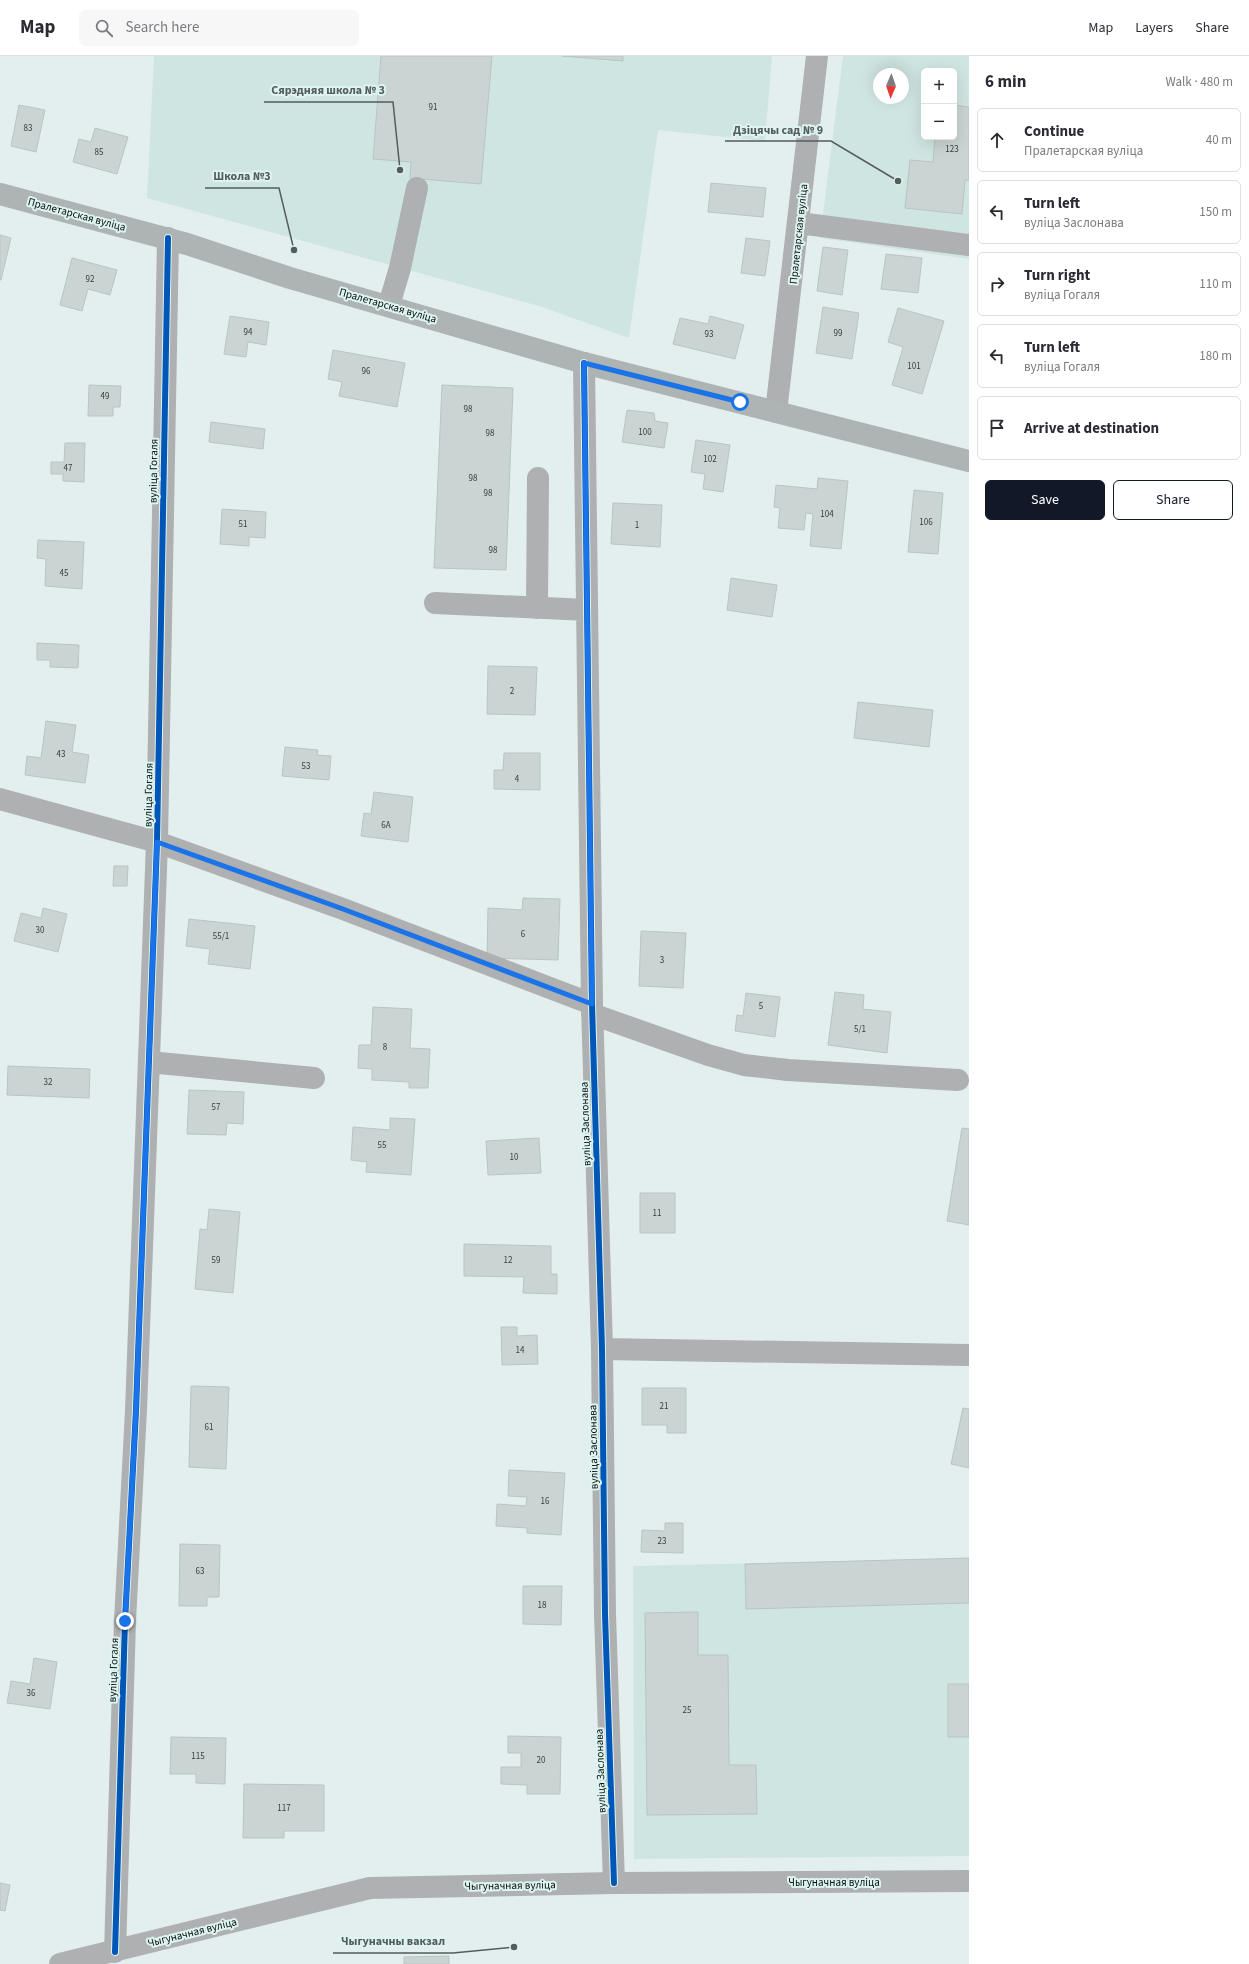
<!DOCTYPE html>
<meta charset="utf-8">
<style>
body{margin:0;font-family:"Source Sans 3",sans-serif;background:#f7f7f7;color:#2b2b33}
.controls{position:absolute;right:12px;top:12px;display:grid;overflow:hidden;border-radius:6px;box-shadow:0 4px 16px #0002}
.controls button{width:36px;height:36px;display:grid;place-items:center;padding:0;border:0;border-bottom:1px solid #e1e1e2;background:#fff;color:#2b2b33;font:20px sans-serif}
.compass{position:absolute;left:873px;top:12px;width:36px;height:36px;border-radius:50%;background:#fff;box-shadow:0 4px 16px #0002;rotate:182deg}
.stop{position:absolute;width:12px;height:12px;margin:-9px;border:3px solid #1a73e8;border-radius:50%;background:#fff}
.stop.end{background:#1a73e8;border-color:#fff;box-shadow:0 1px 4px #0008}
.list{margin:0;padding:0;list-style:none}
h2{display:flex;justify-content:space-between;align-items:center;height:52px;margin:0;padding:0 16px;font-size:17px}
h2 small{font-size:13px;font-weight:400;color:#7c7c81}
.list li{display:grid;grid-template-columns:26px 1fr auto;gap:12px;align-items:center;box-sizing:border-box;height:64px;margin:0 8px 8px;padding:0 8px;border:1px solid #e1e1e2;border-radius:6px}
.list b{display:block;font-size:15px;white-space:nowrap}
.list p{margin:0;font-size:13px;white-space:nowrap;color:#7c7c81}
.list em{font-size:13px;font-style:normal;color:#7c7c81}
.actions{display:flex;gap:8px;padding:12px 16px}
.actions a{flex:1;padding:9px 0;border:1px solid #111827;border-radius:6px;text-align:center;font-size:14px;color:#111827}
.actions .main{background:#111827;color:#fff}
.icon{flex:none;width:22px;height:22px;fill:none;stroke:currentColor;stroke-width:2;stroke-linecap:round;stroke-linejoin:round}
.map{position:relative;flex:none;width:969px;height:1908px;overflow:hidden}
header{display:flex;align-items:center;gap:24px;box-sizing:border-box;height:56px;padding:0 20px;background:#fff;border-bottom:1px solid #e1e1e2}
header strong{font-size:19px}
nav{display:flex;gap:22px;margin-inline-start:auto;font-size:14px}
.search{width:280px;height:36px;background:#f7f7f7;display:flex;align-items:center;gap:10px;box-sizing:border-box;padding:0 14px;border-radius:6px;color:#7c7c81;font-size:15px}
main{display:flex}
aside{flex:1;background:#fff}
.map>svg:first-child{display:block}
.built{fill:#cfe5e2;fill-rule:evenodd}
.building{fill:#cad4d2;stroke:#bac4c2}
.lines{fill:none;stroke-linecap:round;stroke-linejoin:round}
.minor{stroke:#aeb0b2;stroke-width:22}
.major{stroke:#aeb3b4;stroke-width:22}
.cycleway-casing{stroke:#def4f1;stroke-width:8}
.cycleway{stroke:#0057b8;stroke-width:6}
.route{stroke:#1a73e8;stroke-width:5}
.labels{text-anchor:middle;stroke-width:4;stroke-linejoin:round;paint-order:stroke}
.number-label{font-size:9px;fill:#383f3e}
.street-label{font-size:11px;fill:#070d0d;stroke:#def4f1}
.leader{fill:none;stroke:#545c5c;stroke-width:1.5}
.callout-dot{fill:#545c5c;stroke:#def4f1;stroke-width:1.5}
.callout-label{font-size:12px;text-anchor:middle;font-weight:bold;fill:#545c5c;stroke:#def4f1;stroke-width:4;stroke-linejoin:round;paint-order:stroke}
</style>
<header>
<strong>Map</strong>
<div class="search"><svg class="icon" aria-label="search" viewBox="0 0 24 24"><circle cx="10" cy="10" r="6"/><path d="M15 15l6 6"/></svg>Search here</div>
<nav><a>Map</a><a>Layers</a><a>Share</a></nav>
</header>
<main>
<div class="map">
<svg width="969" height="1908" viewBox="0 0 969 1908">
<rect width="100%" height="100%" fill="#e3efee"/>
<path class="built" d="M154,0H772L765,85L658,74L629,282L539,250L147,142Z
M843,0H969V203L820,182ZM924,15H954V81H924ZM879,18H903V42H879Z
M969,1502V1800L634,1803L633,1510Z"/>
<path class="building" d="M381,0H492L481,128L410,122L411,106L373,103Z
M562,0H623V5Z
M19,49L45,54L36,96L11,90Z
M954,49L969,51V124H965L962,158L905,152L910,104L933,106L935,81H954Z
M95,72L128,81L117,118L73,106L79,83L91,86Z
M711,127L766,132L763,161L708,156Z
M0,179L11,182L1,224H0Z
M746,182L770,185L765,220L741,217Z
M823,191L848,194L842,239L817,235Z
M886,198L922,202L918,237L881,233Z
M72,202L117,214L110,239L88,233L82,255L60,249Z
M823,251L859,257L852,303L816,297Z
M898,252L944,265L922,338L892,329L903,291L888,286Z
M230,260L269,266L266,289L248,286L246,301L224,298Z
M710,260L744,269L735,303L673,288L680,262L708,268Z
M333,294L405,307L397,351L339,340L342,326L328,323Z
M89,329L121,330L120,351H113V360H88Z
M442,329L513,332L506,514L434,512Z
M627,354L654,357L655,365L668,367L664,392L622,386Z
M211,366L265,373L263,393L209,386Z
M696,384L730,389L723,436L703,433L705,418L691,416Z
M65,387H85L84,426L63,425V418H51V406H64Z
M818,422L848,425L841,493L810,490L813,458L806,457L804,474L778,472L780,452L774,451L776,429L817,433Z
M914,434L943,437L938,498L908,496Z
M613,447L662,449L660,491L611,488Z
M222,453L266,456L265,482L249,481V490L220,488Z
M38,484L84,486L82,533L45,530L46,503L37,502Z
M731,522L777,529L772,561L727,554Z
M37,587L79,589L78,612L50,611V604H37Z
M488,610L537,611L535,659L487,658Z
M858,646L933,654L929,691L854,682Z
M46,665L76,669L72,696L89,699L85,727L25,719L27,700L41,702Z
M285,691L318,694L317,699L331,700L329,724L282,720Z
M504,697H540V734L494,733V714H503Z
M374,736L413,741L408,786L361,780L364,757L371,758Z
M114,810H128L127,830H113Z
M523,842L560,843L558,904L487,902L488,852L522,854Z
M43,852L67,858L58,896L14,885L21,857L41,862Z
M189,863L255,870L250,913L208,908L210,893L186,890Z
M641,875L686,877L683,932L639,930Z
M835,936L864,939L863,953L891,956L887,997L828,989Z
M746,937L780,941L775,981L735,975L737,959L743,960Z
M373,951L412,953L410,992L430,993L428,1032H409V1026L372,1024V1013L358,1012L359,989H371Z
M8,1010L90,1013L89,1042L7,1039Z
M189,1034L244,1036L243,1068L227,1067L226,1079L187,1078Z
M390,1062L415,1063L411,1119L366,1116L367,1106L351,1104L353,1071L390,1074Z
M962,1072L969,1073V1169L947,1165Z
M539,1082L541,1117L488,1119L486,1085Z
M640,1137H675V1177H640Z
M209,1153L240,1156L233,1237L195,1233L200,1173L207,1174Z
M464,1188L551,1190V1218H557V1238L523,1237L524,1221L464,1220Z
M501,1271H517V1280L537,1279L538,1308L502,1309Z
M191,1330L229,1331L226,1413L189,1411Z
M642,1332H686V1377H667V1369H642Z
M963,1352L969,1353V1412L951,1408Z
M509,1414L565,1417L561,1479L527,1477V1472L496,1470L497,1448L526,1450L527,1441L508,1440Z
M665,1467H683V1497L641,1496L642,1474L665,1475Z
M180,1488L220,1489L219,1541H207V1550H179Z
M969,1502V1547L746,1553L745,1508Z
M523,1530H562L561,1569L523,1568Z
M698,1556V1599H728L729,1709H756L757,1758L647,1759L645,1557Z
M34,1602L57,1606L50,1653L7,1647L11,1625L30,1628Z
M948,1628H969V1681H948Z
M508,1680L561,1681L560,1738H527V1729L501,1728V1711H521V1697H508Z
M171,1681L226,1682L225,1728L196,1727V1718H170Z
M244,1728L324,1729V1775H284V1782H243Z
M0,1827L10,1829L5,1855L0,1854Z
M449,1900V1908H404V1901Z"/>
<g class="lines">
<path class="minor" d="M799,167L969,189
M389,249L400,212L417,132
M584,307L592,948L602,1293L605,1558L614,1827
M776,356L817,0
M435,547L587,554
M537,552L538,422
M0,743L157,786L343,853L592,948
M592,958L708,999L744,1009L788,1014L958,1024
M149,1006L314,1022
M602,1293L969,1299
M115,1896L125,1565L136,1354L157,786L168,182
M60,1908L370,1832L614,1827L969,1825"/>
<path class="major" d="M0,138L187,188L290,222L584,307L969,405"/>
<g class="cycleway-casing">
<path id="cycleway" d="M584,307L592,948L602,1293L605,1558L614,1827
M115,1896L125,1565L136,1354L157,786L168,182"/>
</g>
<use href="#cycleway" class="cycleway"/>
</g>
<g class="lines">
<path class="route" d="M125,1565L136,1354L157,786L343,853L592,948L584,307L740,346"/>
</g>
<g class="labels">
<g class="number-label">
<text x="433" y="54">91</text>
<text x="28" y="75">83</text>
<text x="952" y="96">123</text>
<text x="99" y="99">85</text>
<text x="90" y="226">92</text>
<text x="248" y="279">94</text>
<text x="838" y="280">99</text>
<text x="709" y="281">93</text>
<text x="914" y="313">101</text>
<text x="366" y="318">96</text>
<text x="105" y="343">49</text>
<text x="468" y="356">98</text>
<text x="645" y="379">100</text>
<text x="490" y="380">98</text>
<text x="710" y="406">102</text>
<text x="68" y="415">47</text>
<text x="473" y="425">98</text>
<text x="488" y="440">98</text>
<text x="827" y="461">104</text>
<text x="926" y="469">106</text>
<text x="243" y="471">51</text>
<text x="637" y="472">1</text>
<text x="493" y="497">98</text>
<text x="64" y="520">45</text>
<text x="512" y="638">2</text>
<text x="61" y="701">43</text>
<text x="306" y="713">53</text>
<text x="517" y="726">4</text>
<text x="386" y="772">6А</text>
<text x="40" y="877">30</text>
<text x="523" y="881">6</text>
<text x="221" y="883">55/1</text>
<text x="662" y="907">3</text>
<text x="761" y="953">5</text>
<text x="860" y="976">5/1</text>
<text x="385" y="994">8</text>
<text x="48" y="1029">32</text>
<text x="216" y="1054">57</text>
<text x="382" y="1092">55</text>
<text x="514" y="1104">10</text>
<text x="657" y="1160">11</text>
<text x="216" y="1207">59</text>
<text x="508" y="1207">12</text>
<text x="520" y="1297">14</text>
<text x="664" y="1353">21</text>
<text x="209" y="1374">61</text>
<text x="545" y="1448">16</text>
<text x="662" y="1488">23</text>
<text x="200" y="1518">63</text>
<text x="542" y="1552">18</text>
<text x="31" y="1640">36</text>
<text x="687" y="1657">25</text>
<text x="198" y="1703">115</text>
<text x="541" y="1707">20</text>
<text x="284" y="1755">117</text>
</g>
<g class="street-label">
<text transform="translate(77 158) rotate(15)" y="4">Пралетарская вуліца</text>
<text transform="translate(798 178) rotate(-84)" y="4">Пралетарская вуліца</text>
<text transform="translate(388 249) rotate(16)" y="4">Пралетарская вуліца</text>
<text transform="translate(153 415) rotate(-89)" y="4">вуліца Гогаля</text>
<text transform="translate(148 739) rotate(-89)" y="4">вуліца Гогаля</text>
<text transform="translate(585 1068) rotate(-92)" y="4">вуліца Заслонава</text>
<text transform="translate(593 1391) rotate(-91)" y="4">вуліца Заслонава</text>
<text transform="translate(113 1614) rotate(-88)" y="4">вуліца Гогаля</text>
<text transform="translate(600 1715) rotate(-92)" y="4">вуліца Заслонава</text>
<text x="834" y="1830">Чыгуначная вуліца</text>
<text transform="translate(510 1829) rotate(-1)" y="4">Чыгуначная вуліца</text>
<text transform="translate(192 1876) rotate(-14)" y="4">Чыгуначная вуліца</text>
</g>
</g>
<path class="leader" d="M400 114L393 46H264M898 125L831 85H725M294 194L279 132H205M514 1891L453 1897H333"/>
<g class="callout-dot">
<circle cx="400" cy="114" r="4"/>
<circle cx="898" cy="125" r="4"/>
<circle cx="294" cy="194" r="4"/>
<circle cx="514" cy="1891" r="4"/>
</g>
<g class="callout-label">
<text x="328" y="38">Сярэдняя школа № 3</text>
<text x="778" y="78">Дзіцячы сад № 9</text>
<text x="242" y="124">Школа №3</text>
<text x="393" y="1889">Чыгуначны вакзал</text>
</g>
</svg>
<div class="controls">
<button>+</button>
<button>−</button>
</div>
<svg class="compass" viewBox="-18 -18 36 36"><path d="M0-13l5 13h-10z" fill="#e53935"/><path d="M0 13l5-13h-10z" fill="#7c7c81"/></svg>
<div class="stop" style="left:740px;top:346px"></div>
<div class="stop end" style="left:125px;top:1565px"></div>
</div>
<aside>
<h2>6 min<small>Walk · 480 m</small></h2>
<ul class="list">
<li><svg class="icon" aria-label="ahead" viewBox="0 0 24 24"><path d="M12 20V5M6 11l6-6 6 6"/></svg><div><b>Continue</b><p>Пралетарская вуліца</p></div><em>40 m</em></li>
<li><svg class="icon" aria-label="left" viewBox="0 0 24 24"><path d="M17 20v-9H6M10 6l-5 5 5 5"/></svg><div><b>Turn left</b><p>вуліца Заслонава</p></div><em>150 m</em></li>
<li><svg class="icon" aria-label="right" viewBox="0 0 24 24"><path d="M7 20v-9h11M14 6l5 5-5 5"/></svg><div><b>Turn right</b><p>вуліца Гогаля</p></div><em>110 m</em></li>
<li><svg class="icon" aria-label="left" viewBox="0 0 24 24"><path d="M17 20v-9H6M10 6l-5 5 5 5"/></svg><div><b>Turn left</b><p>вуліца Гогаля</p></div><em>180 m</em></li>
<li><svg class="icon" aria-label="arrive" viewBox="0 0 24 24"><path d="M6 21V4h12l-3 4 3 4H6"/></svg><div><b>Arrive at destination</b></div></li>
</ul>
<div class="actions"><a class="main">Save</a><a>Share</a></div>
</aside>
</main>
